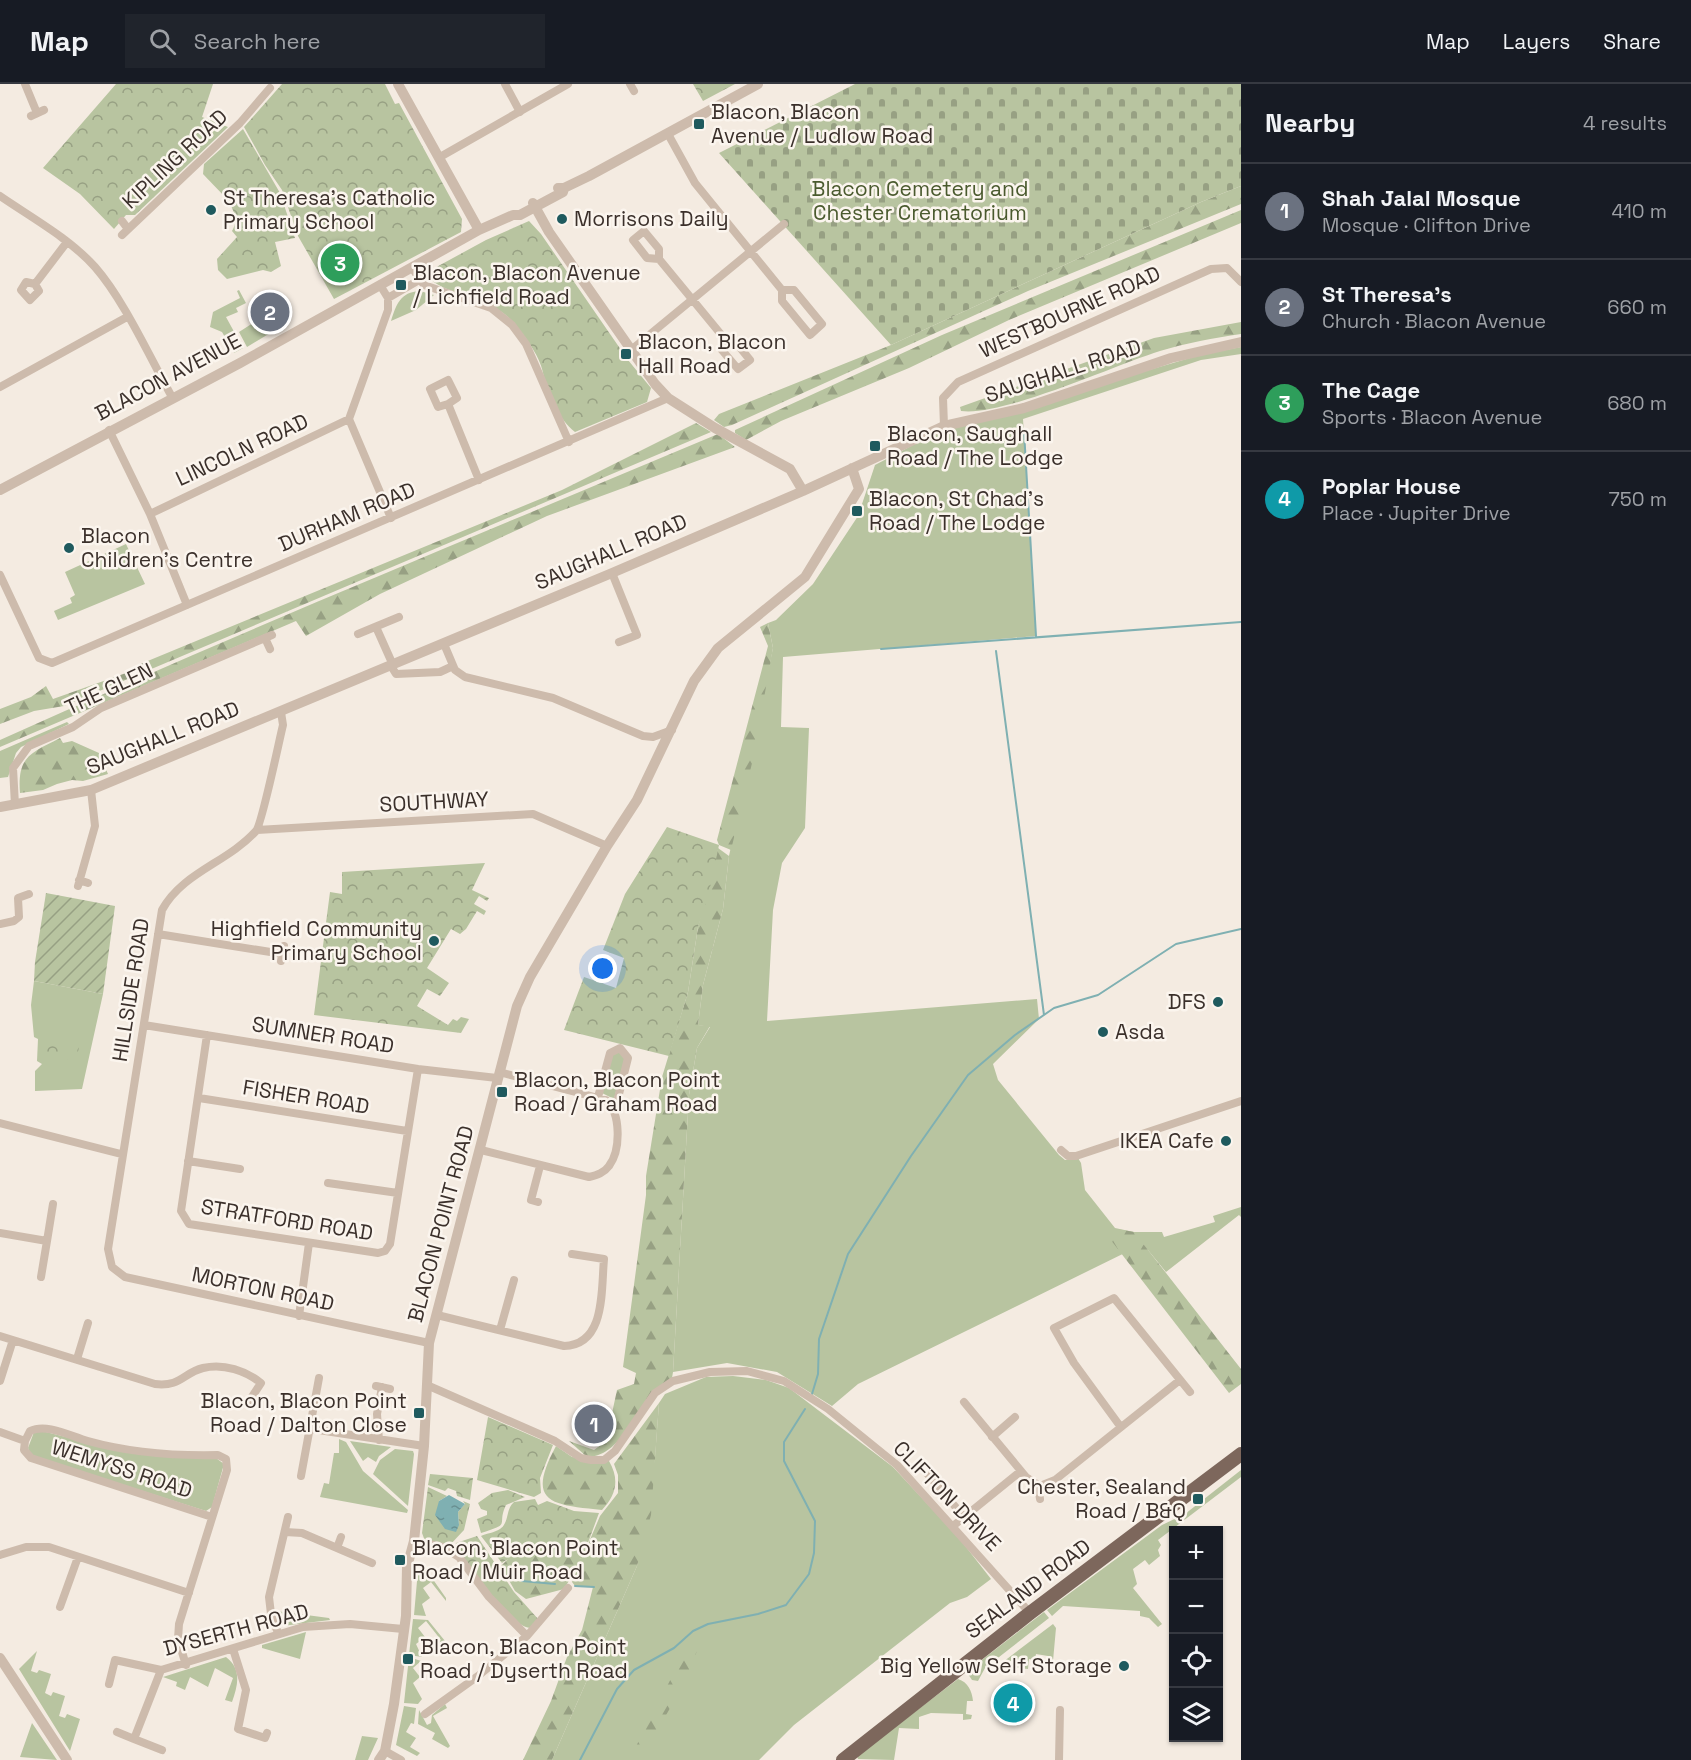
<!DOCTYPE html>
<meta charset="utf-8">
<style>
body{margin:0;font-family:"Space Grotesk",sans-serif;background:#20242c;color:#f1f3f6}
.controls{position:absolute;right:18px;bottom:18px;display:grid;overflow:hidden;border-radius:0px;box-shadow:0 2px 4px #0004}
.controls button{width:54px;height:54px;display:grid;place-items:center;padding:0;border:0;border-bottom:2px solid #363941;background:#171b24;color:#f1f3f6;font:30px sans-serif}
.you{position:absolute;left:603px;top:885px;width:21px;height:21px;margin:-15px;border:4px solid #fff;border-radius:50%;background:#1a73e8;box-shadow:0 0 0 9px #1a73e833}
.badge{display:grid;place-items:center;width:39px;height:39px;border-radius:50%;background:#1a73e8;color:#fff;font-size:20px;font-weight:700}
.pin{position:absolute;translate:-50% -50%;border:3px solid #fff;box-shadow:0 2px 6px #0006}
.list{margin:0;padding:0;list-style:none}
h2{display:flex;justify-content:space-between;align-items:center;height:78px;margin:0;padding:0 24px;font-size:26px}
h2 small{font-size:20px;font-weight:400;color:#9ea1a6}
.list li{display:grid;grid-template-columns:39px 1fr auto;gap:18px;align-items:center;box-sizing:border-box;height:96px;padding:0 24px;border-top:2px solid #363941}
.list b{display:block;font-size:22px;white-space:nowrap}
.list p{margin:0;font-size:20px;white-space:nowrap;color:#9ea1a6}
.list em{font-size:20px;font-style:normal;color:#9ea1a6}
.icon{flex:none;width:33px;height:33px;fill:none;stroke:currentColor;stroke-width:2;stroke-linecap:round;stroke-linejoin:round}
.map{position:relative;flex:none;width:1241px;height:1676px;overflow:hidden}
header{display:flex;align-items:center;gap:36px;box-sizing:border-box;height:84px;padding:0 30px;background:#171b24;border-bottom:2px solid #363941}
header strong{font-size:28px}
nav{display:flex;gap:33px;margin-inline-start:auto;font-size:21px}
.search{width:420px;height:54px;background:#20242c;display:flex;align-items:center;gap:15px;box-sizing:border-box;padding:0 21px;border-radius:0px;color:#9ea1a6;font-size:22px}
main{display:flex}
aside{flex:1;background:#171b24}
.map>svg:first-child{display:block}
.grass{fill:#b8c4a0}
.forest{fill:url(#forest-firs)}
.cemetery{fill:url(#cemetery-stones)}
.park{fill:url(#park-crowns)}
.garden{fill:url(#garden-furrows)}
.water{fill:url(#water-ripples)}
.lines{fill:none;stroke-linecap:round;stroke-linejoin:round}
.stream{stroke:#7fb0b2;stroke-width:2}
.minor{stroke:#cdbbac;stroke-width:8}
.tertiary{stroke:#cdbbac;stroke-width:10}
.primary{stroke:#7d675c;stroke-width:14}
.poi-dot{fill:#1f5a5e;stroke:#fbf5ee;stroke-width:2}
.labels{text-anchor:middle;stroke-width:5;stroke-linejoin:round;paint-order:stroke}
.poi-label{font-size:21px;fill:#3b302b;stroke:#fbf5ee;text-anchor:start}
.street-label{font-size:21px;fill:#3b302b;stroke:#fbf5ee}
.park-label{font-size:21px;fill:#4a5a2e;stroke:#fbf5ee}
</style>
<header>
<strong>Map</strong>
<div class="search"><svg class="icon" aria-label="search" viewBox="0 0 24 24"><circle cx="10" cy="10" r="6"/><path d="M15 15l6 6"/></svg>Search here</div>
<nav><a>Map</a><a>Layers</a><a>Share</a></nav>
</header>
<main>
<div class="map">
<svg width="1241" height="1676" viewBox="0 0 1241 1676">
<defs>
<pattern id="forest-firs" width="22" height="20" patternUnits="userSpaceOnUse" patternTransform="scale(1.5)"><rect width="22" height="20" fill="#b8c4a0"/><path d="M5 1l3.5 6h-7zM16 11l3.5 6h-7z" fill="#97a083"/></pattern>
<pattern id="cemetery-stones" width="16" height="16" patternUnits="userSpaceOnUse" patternTransform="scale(1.5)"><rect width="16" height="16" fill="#b8c4a0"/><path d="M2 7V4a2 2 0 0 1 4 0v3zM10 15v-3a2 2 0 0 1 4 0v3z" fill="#97a083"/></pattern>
<pattern id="park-crowns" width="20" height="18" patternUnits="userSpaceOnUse" patternTransform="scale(1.5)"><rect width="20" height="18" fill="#b8c4a0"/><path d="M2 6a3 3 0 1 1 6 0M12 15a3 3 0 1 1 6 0" fill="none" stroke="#97a083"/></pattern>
<pattern id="garden-furrows" width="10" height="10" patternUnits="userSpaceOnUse" patternTransform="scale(1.5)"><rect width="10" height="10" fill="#b8c4a0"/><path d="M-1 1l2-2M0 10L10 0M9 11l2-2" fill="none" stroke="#97a083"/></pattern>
<pattern id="water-ripples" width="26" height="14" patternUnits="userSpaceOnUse" patternTransform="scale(1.5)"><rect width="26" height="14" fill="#7fb0b2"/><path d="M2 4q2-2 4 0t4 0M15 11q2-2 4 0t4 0" fill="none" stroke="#699091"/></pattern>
</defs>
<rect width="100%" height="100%" fill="#f4ebe1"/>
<path class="grass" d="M239,206L246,219L236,224L238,228L226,233L243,264L234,269L222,248L210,243L213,228L240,214L237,207Z
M420,207L434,211L416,226L391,237C396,221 400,208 420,207Z
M253,239L265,247L271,245L272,248L247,263L239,248Z
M1241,263V270L1201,276L1023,335L1036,552L783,573L781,643L809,644L805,744L782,779L773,826L767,937L1037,915L1039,935L993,980L998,996L1059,1071L1065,1076L1078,1074L1081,1079L1085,1106L1115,1144L1134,1148H1162L1164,1153L1215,1138L1213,1132L1241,1123V1133L1239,1131L1166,1188L1143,1160L858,1300L832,1322L777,1288L727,1279L673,1288L689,1011L697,964L710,943L698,941L703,901L723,825L729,772L773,564L768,539L776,536L813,500L864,423L862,420L875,381L936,349L1200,271Z
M126,460L145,500L58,536L54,527L72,519L70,514L75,511L65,488Z
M67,638L69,640L21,663L16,669L8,693L0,694V667Z
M34,897L103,910L82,1005L35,1007V987L42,980L37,977L38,955L34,953L31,921Z
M618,967L625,973L614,1015L602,1009L613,970Z
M733,1292L766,1296L789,1304L893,1383L959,1454L991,1495L967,1513L950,1519L794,1641L759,1676H552L637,1482L655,1373L659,1319L665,1310L706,1293Z
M42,1347L130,1369L216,1374L224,1380L212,1423L206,1427L31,1372L28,1364L34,1348Z
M339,1355L346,1358L363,1387L408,1426L407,1429L320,1413L324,1399L329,1400L334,1369H339Z
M350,1357L391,1363L379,1372L376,1378L368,1373L363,1377Z
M395,1365L413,1367L414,1370L408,1422L373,1390L380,1376Z
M1241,1386V1393L1158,1456L1161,1461L1158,1466L1160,1472L1149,1481L1145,1476L1133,1485L1137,1500L1133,1504L1162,1540L1158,1543L1149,1534L1140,1532V1527L1063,1522L1052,1532L1047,1526L1162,1441L1185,1430Z
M418,1486L427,1487L446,1514V1517L431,1498L423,1504L430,1514L422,1520L426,1532L414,1531Z
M276,1527L329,1534L330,1536L282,1542Z
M1044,1528L1049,1534L985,1584L978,1597L972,1596L968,1590L970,1585Z
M413,1535L428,1536L445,1557L428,1571L424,1569L441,1556L426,1537L418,1544L425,1553L416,1560L422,1573L409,1571Z
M1053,1540L1056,1544L1053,1577L1047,1576L1048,1572L1036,1570L1035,1576L1029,1575L1028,1585L1007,1583L1005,1589L1000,1588L999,1581Z
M306,1548L300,1575L262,1564V1561Z
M37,1567L31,1587L37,1589L39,1586L51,1590L45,1609L51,1612L53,1608L65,1612L59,1632L65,1634L67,1630L80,1635L70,1667L19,1585Z
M226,1573C242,1585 238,1601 232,1618L225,1616L233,1594L215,1584L208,1603L190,1593L185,1606L176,1602L177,1598L163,1593Z
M409,1573L421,1577L413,1584L420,1593L413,1599L422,1615L418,1620L404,1619Z
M958,1595C968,1598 972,1607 973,1617H967L966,1630L972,1631L971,1635L963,1636V1630L931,1629L919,1633V1645L899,1644L894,1676L858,1675L857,1672Z
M445,1620L447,1624L433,1632L450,1662L448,1664L432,1655L435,1649L418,1640L419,1626L427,1641L431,1639L432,1631Z
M404,1622L416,1624L414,1640L411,1639L406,1648L416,1654L410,1663L420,1669L417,1672L396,1661Z
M32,1639L57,1676L20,1673Z
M362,1652L378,1654L368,1676H355Z"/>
<path class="forest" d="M1241,102V120L1028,207L732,341L724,343L714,336L719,330L891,261L1201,118Z
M1241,126V139L1009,236L909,284L781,337L746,356L735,349V346L942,251Z
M1241,238V250C1214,254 1186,259 1160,267C1115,281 1002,333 961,327L960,323L1154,254Z
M696,339L711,348L64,622L34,627L0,640V625L31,613L46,602L53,615L126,589L138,581L562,406Z
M718,350L735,363L547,432L380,510L306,552L296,537L0,663V656C237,549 478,451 718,350Z
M768,539L773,564L753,675L731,766L719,761L717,756L768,562L760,543Z
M60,654L63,659L72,657L99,669L108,690L83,697L72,696L57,700L43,706L20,709C17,672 31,669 60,654Z
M718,764L729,772L723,825L703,901L698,941L710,942L697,964L689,1011L673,1288L672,1294C639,1312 625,1373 587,1373L569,1357L594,1366L606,1357L617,1306L634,1300L636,1289L623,1283L646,1111V1092L662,993L688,908L698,843Z
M1117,1145L1134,1148L1241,1285V1300L1229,1309L1107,1151Z
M659,1319L651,1431L637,1482L552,1676H523L551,1617L567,1573L582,1546L593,1503L575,1502L572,1498L600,1432L618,1409V1391L614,1380Z
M556,1362L572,1373L609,1377C620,1396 616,1411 602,1426C549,1421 526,1418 556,1362Z
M544,1466L563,1468L582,1475L564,1505L526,1515L515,1507L501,1482L509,1474Z
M693,1562L697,1566L691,1588L640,1676H629L679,1579Z"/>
<path class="cemetery" d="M855,0H1241V102L1201,118L891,261L719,69Z"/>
<path class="park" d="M116,0H213L202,33L228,43L135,131H126L114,145L80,110L43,84Z
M282,0H385L395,20L399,19L462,135L461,148L334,215L298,152L282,106L265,81L244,43Z
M693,0H735L703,17Z
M243,45L280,109L295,154L275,158L281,182L271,188L263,186L227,195L218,186L217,175L237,153L232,147C245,126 216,105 203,90L204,80Z
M529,137L541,150L628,276L651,304L647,318L575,348C559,336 547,308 543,289C540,271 522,248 509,234C491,215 436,207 429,193L431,186L486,156Z
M667,743L719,761L708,813L698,843L688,908L669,972L564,946L584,893L616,904L624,874L603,866L625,810Z
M485,779L472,806L489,814L487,817L479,812L474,820L486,827L484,831L477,827L466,845L460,850L451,845L427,884L449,899L440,912L427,905L417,922L448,941L453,935L457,937L461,933L469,935L461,949L314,931L330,808L342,810V788Z
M47,957L79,963L76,977L44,970Z
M488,1333L553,1361L540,1394L541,1409L534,1413L477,1396Z
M430,1390L473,1394L470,1416L457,1412L456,1407L448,1404L445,1407L428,1401Z
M428,1403L447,1412L439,1417L459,1441L458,1428L465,1420L463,1417L470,1420L464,1446L449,1462L425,1457L422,1449Z
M508,1406L525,1413L506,1421C496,1442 513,1439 481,1449L477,1435L487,1431V1427L481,1425L478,1419L492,1409Z
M535,1415L538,1421L547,1417L574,1427L599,1429L582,1475C551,1468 558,1465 525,1472C516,1474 509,1473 502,1479L481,1452C487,1449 494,1449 500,1445C510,1438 505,1426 514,1418Z
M477,1452L514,1508L538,1535L530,1544C509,1542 469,1483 455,1466L456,1459Z"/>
<path class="garden" d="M46,809L115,822L103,910L34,897L35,878Z"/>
<path class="water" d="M449,1411L465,1420L458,1428L459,1441L456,1448L445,1445L435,1431L439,1417Z"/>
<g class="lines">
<path class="stream" d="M1024,347L1036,552
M881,565L1241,538
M996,567L1044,931
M812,1310L818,1290L819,1255L848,1170L911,1072L968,991L1015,951L1054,924L1098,911L1176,860L1241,845
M522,1497L555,1500
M575,1502L594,1503
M580,1676L617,1605L634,1586L674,1564L693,1547L708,1540L758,1530L786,1521L809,1490L814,1469L815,1437L784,1377V1358L805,1325"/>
<path class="minor" d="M25,0L37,29
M505,0L520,28
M630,0L634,7
M31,32L44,26
M668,50L695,99L782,206V217L810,251L822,240L794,206H782
M440,73L568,0
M0,112C32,134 69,154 95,183C124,216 150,274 172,313
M122,137L128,145
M122,151L240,39L270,4
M659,175V165L644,147L633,156L647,174L659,175L724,254L721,265L738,285L750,276L734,256L724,254
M412,184L424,201L491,224L512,241L526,260L569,358
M35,200L26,198L21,206L30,216L39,207L35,200L67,158
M380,201L388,214V226L349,335L391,434
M388,214L419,196
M631,266L784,140
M0,303L127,233
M448,320L438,323L430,305L448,296L457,314L448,320L479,396
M944,342L943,314L958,298L1211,185L1227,184L1241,198
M109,346L150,430L187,521
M150,430L349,335
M612,489L637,551L619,558
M0,491L39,574L52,579L668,314
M376,543L393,581
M358,550L399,533
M265,554L270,565
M444,560L455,586L465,593L553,614L643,652L653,653L672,646
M391,582L396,590L440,588L453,582
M281,628L283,641C279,657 262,740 256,747C227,779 183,788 162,826L108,1165L112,1183L125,1193L429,1259
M15,721L13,684L29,662L73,643L101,624L272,551
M257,746L533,730L607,762
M79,796L88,799
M78,802L95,742L91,706
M0,840L14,837L19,833L18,814L29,810
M158,850L283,870
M281,877L284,862
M144,941L418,985L497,994
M207,951L181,1127L189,1140L378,1169L385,1167L390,1160L418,985
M598,1013L610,969L620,964L628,974L617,1018L613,1023
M199,1014L407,1047
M0,1039L121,1070
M481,1066L589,1093C597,1091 604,1089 609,1082C621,1066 621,1029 606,1016L499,988
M1061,1066L1068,1072H1076L1241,1017
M188,1077L240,1085
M328,1099L398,1109
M538,1118L531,1116L540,1082
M0,1149L47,1157L41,1193
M47,1157L53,1120
M437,1231L564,1262C606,1261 601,1206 604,1175L572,1170
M299,1232L309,1159
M500,1246L514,1196
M0,1252L155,1300C181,1303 183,1289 203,1284C224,1279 246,1287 261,1299L248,1319
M77,1275L88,1239
M0,1297L13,1256
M376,1302L390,1305
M429,1302L555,1357L581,1374L591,1376H604L615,1367L655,1309L673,1297L710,1288L747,1287L784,1297L828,1325L897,1381L1030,1529
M964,1318L1026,1393L1040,1402L1055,1396L1180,1296
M1120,1342L1074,1279L1054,1244L1114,1214L1190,1308
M312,1345L424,1362
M0,1348L25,1357L24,1366L31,1374L212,1433
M992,1353L1015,1333
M379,1356L377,1330L382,1303
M25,1357L30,1347C47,1339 70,1352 88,1357C131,1369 174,1372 218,1371L226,1375L227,1386L179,1540L178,1555L186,1581
M925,1387L964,1433
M301,1392L319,1294
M1038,1401L1040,1415
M953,1442L1021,1387
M285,1448L302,1449L372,1479
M414,1457L443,1463L459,1473L489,1513L527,1552
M337,1464L341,1453
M0,1471L26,1463H49L189,1509
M60,1523L78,1473
M278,1549L271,1530L269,1513L288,1433
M233,1565L246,1606L238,1645L265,1654L267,1649
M109,1600L115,1576L161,1586L303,1543L350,1540L403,1545
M425,1630L478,1592L527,1552L568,1504
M117,1648L134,1655L161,1586
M134,1655L162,1666
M385,1667L401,1676
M1059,1676L1060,1626"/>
<path class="tertiary" d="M398,0L479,146
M558,104H564L589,92L758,0
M533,119L549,148L655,300L668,314L715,344L790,385L803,407
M0,406L240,279L479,146L513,131H520L563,108L564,104
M0,723L91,706L612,489L803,407L944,342L1024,324L1171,274L1241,258
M0,1574L67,1676
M379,1676L385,1667L394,1620L406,1532L407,1483L414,1457L424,1362L429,1259L517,922L530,893L607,762L637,716L694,597L718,564L805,493L859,405L852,384"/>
<path class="primary" d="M843,1676L1030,1529L1241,1370"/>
</g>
<g class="poi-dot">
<rect x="693" y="34" width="12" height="12" rx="3"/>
<circle cx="211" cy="126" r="6"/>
<circle cx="562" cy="135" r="6"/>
<rect x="395" y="195" width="12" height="12" rx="3"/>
<rect x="620" y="264" width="12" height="12" rx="3"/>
<rect x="869" y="356" width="12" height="12" rx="3"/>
<rect x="851" y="421" width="12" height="12" rx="3"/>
<circle cx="69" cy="464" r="6"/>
<circle cx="434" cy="857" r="6"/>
<circle cx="1218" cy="918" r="6"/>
<circle cx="1103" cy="948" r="6"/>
<rect x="496" y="1002" width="12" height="12" rx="3"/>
<circle cx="1226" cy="1057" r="6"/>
<rect x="413" y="1323" width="12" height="12" rx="3"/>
<rect x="1192" y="1409" width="12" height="12" rx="3"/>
<rect x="394" y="1470" width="12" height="12" rx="3"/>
<rect x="402" y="1569" width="12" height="12" rx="3"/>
<circle cx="1124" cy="1582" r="6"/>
</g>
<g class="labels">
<g class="poi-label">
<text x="711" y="35">Blacon, Blacon<tspan x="711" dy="24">Avenue / Ludlow Road</tspan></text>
<text x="223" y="121">St Theresa's Catholic<tspan x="223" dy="24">Primary School</tspan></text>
<text x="574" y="142">Morrisons Daily</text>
<text x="413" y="196">Blacon, Blacon Avenue<tspan x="413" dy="24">/ Lichfield Road</tspan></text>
<text x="638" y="265">Blacon, Blacon<tspan x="638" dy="24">Hall Road</tspan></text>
<text x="887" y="357">Blacon, Saughall<tspan x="887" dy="24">Road / The Lodge</tspan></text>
<text x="869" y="422">Blacon, St Chad's<tspan x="869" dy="24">Road / The Lodge</tspan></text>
<text x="81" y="459">Blacon<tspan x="81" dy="24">Children's Centre</tspan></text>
<text x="422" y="852" text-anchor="end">Highfield Community<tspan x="422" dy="24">Primary School</tspan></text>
<text x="1206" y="925" text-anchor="end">DFS</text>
<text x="1115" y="955">Asda</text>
<text x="514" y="1003">Blacon, Blacon Point<tspan x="514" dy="24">Road / Graham Road</tspan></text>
<text x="1214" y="1064" text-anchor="end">IKEA Cafe</text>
<text x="407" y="1324" text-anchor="end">Blacon, Blacon Point<tspan x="407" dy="24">Road / Dalton Close</tspan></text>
<text x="1186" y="1410" text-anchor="end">Chester, Sealand<tspan x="1186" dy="24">Road / B&amp;Q</tspan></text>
<text x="412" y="1471">Blacon, Blacon Point<tspan x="412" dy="24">Road / Muir Road</tspan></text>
<text x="420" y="1570">Blacon, Blacon Point<tspan x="420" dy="24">Road / Dyserth Road</tspan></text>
<text x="1112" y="1589" text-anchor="end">Big Yellow Self Storage</text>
</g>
<g class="street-label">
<text transform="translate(175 75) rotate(-43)" y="7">KIPLING ROAD</text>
<text transform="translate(1070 228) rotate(-24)" y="7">WESTBOURNE ROAD</text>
<text transform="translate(1063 287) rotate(-18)" y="7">SAUGHALL ROAD</text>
<text transform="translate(168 293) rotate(-28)" y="7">BLACON AVENUE</text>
<text transform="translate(242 366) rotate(-25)" y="7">LINCOLN ROAD</text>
<text transform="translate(347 433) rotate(-23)" y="7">DURHAM ROAD</text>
<text transform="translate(611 468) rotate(-23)" y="7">SAUGHALL ROAD</text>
<text transform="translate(109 605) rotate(-25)" y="7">THE GLEN</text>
<text transform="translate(163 654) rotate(-22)" y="7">SAUGHALL ROAD</text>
<text transform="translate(434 718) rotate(-3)" y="7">SOUTHWAY</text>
<text transform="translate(131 906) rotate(-81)" y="7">HILLSIDE ROAD</text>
<text transform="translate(323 951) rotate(9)" y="7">SUMNER ROAD</text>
<text transform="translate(306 1013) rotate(9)" y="7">FISHER ROAD</text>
<text transform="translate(287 1136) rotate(9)" y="7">STRATFORD ROAD</text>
<text transform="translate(441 1140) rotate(-75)" y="7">BLACON POINT ROAD</text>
<text transform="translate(263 1205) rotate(12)" y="7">MORTON ROAD</text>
<text transform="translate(122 1385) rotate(18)" y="7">WEMYSS ROAD</text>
<text transform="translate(947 1412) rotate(46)" y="7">CLIFTON DRIVE</text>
<text transform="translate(1028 1505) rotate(-37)" y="7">SEALAND ROAD</text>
<text transform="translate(236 1546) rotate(-15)" y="7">DYSERTH ROAD</text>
</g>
<g class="park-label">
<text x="920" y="112">Blacon Cemetery and<tspan x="920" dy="24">Chester Crematorium</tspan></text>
</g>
</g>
</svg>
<div class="controls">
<button>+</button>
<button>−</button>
<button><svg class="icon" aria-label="locate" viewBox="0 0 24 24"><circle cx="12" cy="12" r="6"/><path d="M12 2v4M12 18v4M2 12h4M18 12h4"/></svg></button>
<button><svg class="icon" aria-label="layers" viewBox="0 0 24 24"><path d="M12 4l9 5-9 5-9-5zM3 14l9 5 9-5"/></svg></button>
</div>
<div class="you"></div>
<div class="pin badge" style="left:594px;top:1340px;background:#6b7280">1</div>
<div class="pin badge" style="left:270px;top:228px;background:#6b7280">2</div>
<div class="pin badge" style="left:340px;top:179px;background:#2e9e5b">3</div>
<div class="pin badge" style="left:1013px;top:1619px;background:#0f9aa8">4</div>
</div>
<aside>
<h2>Nearby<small>4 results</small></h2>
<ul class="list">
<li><span class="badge" style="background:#6b7280">1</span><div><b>Shah Jalal Mosque</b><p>Mosque · Clifton Drive</p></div><em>410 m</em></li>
<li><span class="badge" style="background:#6b7280">2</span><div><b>St Theresa's</b><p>Church · Blacon Avenue</p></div><em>660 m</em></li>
<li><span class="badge" style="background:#2e9e5b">3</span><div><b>The Cage</b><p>Sports · Blacon Avenue</p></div><em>680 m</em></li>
<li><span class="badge" style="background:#0f9aa8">4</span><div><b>Poplar House</b><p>Place · Jupiter Drive</p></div><em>750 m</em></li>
</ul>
</aside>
</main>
